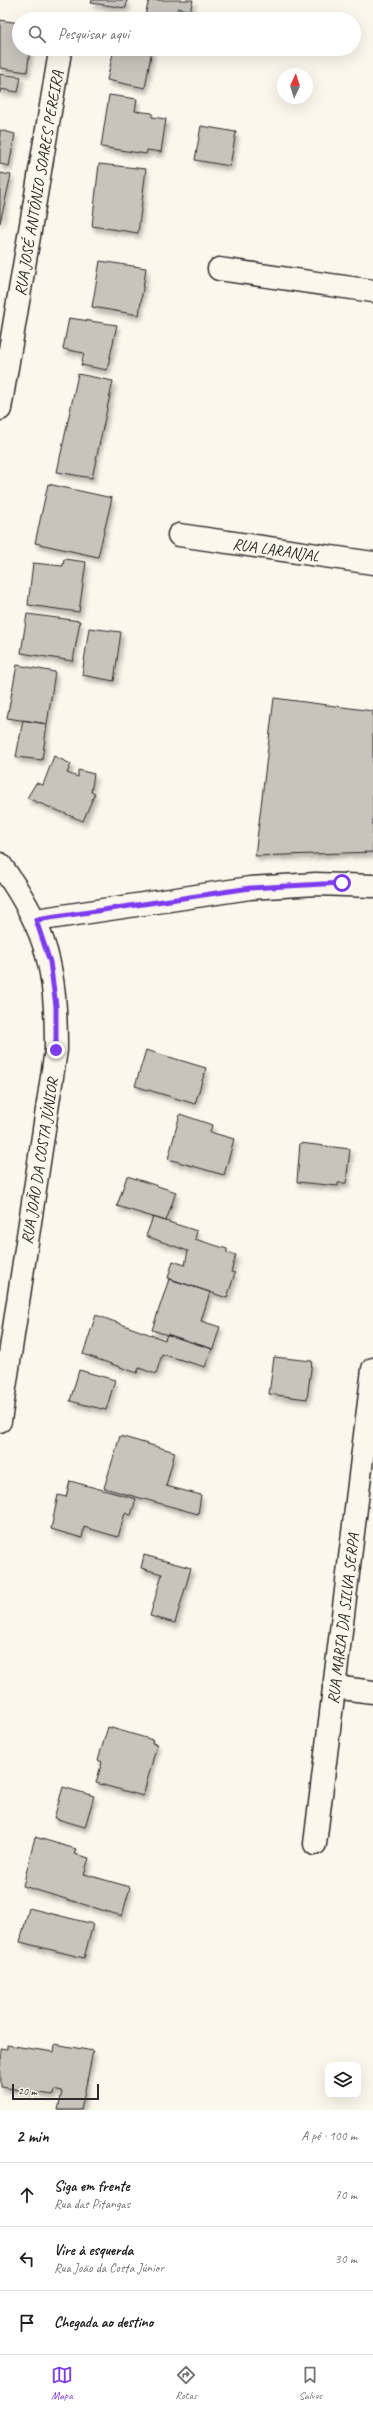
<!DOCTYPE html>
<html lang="pt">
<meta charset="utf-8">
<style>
body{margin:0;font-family:Caveat,sans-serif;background:#f2f2f2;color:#202124}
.controls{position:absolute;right:12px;bottom:12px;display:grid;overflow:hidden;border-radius:8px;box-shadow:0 4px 16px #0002}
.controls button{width:36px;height:36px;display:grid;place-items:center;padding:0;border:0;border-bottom:1px solid #e0e0e0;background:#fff;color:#202124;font:20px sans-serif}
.compass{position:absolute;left:277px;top:68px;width:36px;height:36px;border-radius:50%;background:#fff;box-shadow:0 4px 16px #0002;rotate:4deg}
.scale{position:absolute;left:12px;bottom:10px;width:87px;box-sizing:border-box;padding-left:4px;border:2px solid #2b2b2b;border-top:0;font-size:11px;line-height:14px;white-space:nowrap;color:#2b2b2b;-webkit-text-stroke:3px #fbf7ec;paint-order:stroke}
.stop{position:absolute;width:12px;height:12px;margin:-9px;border:3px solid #7c3aed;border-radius:50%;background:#fff}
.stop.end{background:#7c3aed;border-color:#fff;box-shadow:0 1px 4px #0008}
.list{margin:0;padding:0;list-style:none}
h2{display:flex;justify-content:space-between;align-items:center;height:52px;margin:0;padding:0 16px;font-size:17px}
h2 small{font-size:13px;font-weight:400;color:#757577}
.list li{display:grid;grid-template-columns:26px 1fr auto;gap:12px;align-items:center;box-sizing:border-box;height:64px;padding:0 16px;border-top:1px solid #e0e0e0}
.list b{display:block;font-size:15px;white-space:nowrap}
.list p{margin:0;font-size:13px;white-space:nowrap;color:#757577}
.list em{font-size:13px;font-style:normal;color:#757577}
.icon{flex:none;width:22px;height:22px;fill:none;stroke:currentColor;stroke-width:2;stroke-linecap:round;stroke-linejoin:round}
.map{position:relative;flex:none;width:373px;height:2110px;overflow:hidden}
.search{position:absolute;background:#fff;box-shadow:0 4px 16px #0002;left:12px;right:12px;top:12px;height:44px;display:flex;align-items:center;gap:10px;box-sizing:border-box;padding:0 14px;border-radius:22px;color:#757577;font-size:15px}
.sheet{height:244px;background:#fff}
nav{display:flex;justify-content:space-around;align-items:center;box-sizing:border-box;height:56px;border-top:1px solid #e0e0e0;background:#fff;font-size:11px;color:#757577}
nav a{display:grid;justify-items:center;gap:2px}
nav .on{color:#7c3aed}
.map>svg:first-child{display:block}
.building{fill:#c7c4bc;stroke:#2b2b2b;filter:url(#shadow)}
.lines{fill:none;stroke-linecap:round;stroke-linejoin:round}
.minor-casing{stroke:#2b2b2b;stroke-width:25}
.major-casing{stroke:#2b2b2b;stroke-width:25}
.minor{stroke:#fbf7ec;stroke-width:22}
.major{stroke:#fbf7ec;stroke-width:22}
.route{stroke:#7c3aed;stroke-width:5}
.labels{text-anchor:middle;stroke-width:4;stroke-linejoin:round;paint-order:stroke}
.street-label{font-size:16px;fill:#2b2b2b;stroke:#fbf7ec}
</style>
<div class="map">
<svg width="373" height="2110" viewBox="0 0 373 2110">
<defs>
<filter id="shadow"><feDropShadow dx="2.5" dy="4.5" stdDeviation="2" flood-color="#0004"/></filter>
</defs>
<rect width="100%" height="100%" fill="#fbf7ec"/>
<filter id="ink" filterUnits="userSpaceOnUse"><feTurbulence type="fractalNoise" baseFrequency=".025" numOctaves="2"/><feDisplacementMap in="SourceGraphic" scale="8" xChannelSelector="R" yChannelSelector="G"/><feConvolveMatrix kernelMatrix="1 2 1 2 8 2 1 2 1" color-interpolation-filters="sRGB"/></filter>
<g filter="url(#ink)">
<path class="building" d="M92,0H127L126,8L91,3Z
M149,0H193L190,11L178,8L176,19H144Z
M0,20L19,23V49H30L27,72L0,68Z
M114,49H152L145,88L107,80Z
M0,74L21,77L18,92L0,89V93Z
M109,95L137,99L135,111L152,113V117L166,119L161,152L147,150L146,154L101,147Z
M201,126L236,132L230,166L195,160Z
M0,130L15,134L9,166L0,164Z
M99,164L146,169L138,233L92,226Z
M0,173L11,175L0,223Z
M100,261L146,268L139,315L92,307Z
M69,318L117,325L107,370L81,365L84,353L63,349Z
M78,374L113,381L92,478L57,472Z
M48,484L112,498L98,557L35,543Z
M64,559L86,562L79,612L28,605L33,563L63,566Z
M27,614L80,621L73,661L21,653Z
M89,628L121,632L114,681L82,675Z
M17,665L55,672L47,724L7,718Z
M274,698L373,711V852L255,856Z
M23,720L47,724L42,760L16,757Z
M54,756L71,764L67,773L78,777V770L94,774L91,792L95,793L83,821L27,798L36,783L43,785Z
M146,1050L206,1068L195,1104L135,1086Z
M180,1114L212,1125L210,1132L234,1139L224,1175L168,1159Z
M300,1143L350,1149L346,1183H338V1186L297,1182Z
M127,1176L176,1192L166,1221L117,1206Z
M153,1217L197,1231L195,1239L227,1249V1253L236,1255L231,1272L235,1273L227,1298L168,1278L173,1261L185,1265L188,1251L146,1236Z
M169,1279L210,1292L201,1321L220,1327L213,1349L152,1330Z
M96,1315L165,1340L167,1334L212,1349L205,1367L162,1354L156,1374L139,1368L137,1373L83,1354Z
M274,1357L312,1361L307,1399L269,1394Z
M79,1370L115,1380L106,1410L70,1401Z
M120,1436L175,1452L166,1486L201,1495L198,1514L104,1488Z
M70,1481L136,1499L131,1515L125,1513L118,1537L84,1527L82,1538L51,1529L58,1495L66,1497Z
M144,1555L191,1568L175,1623L150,1616L162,1574L141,1568Z
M108,1727L153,1740L152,1743L157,1744L143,1796L96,1783L102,1762L98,1760Z
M63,1787L94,1796L85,1827L54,1818Z
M35,1837L76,1849L74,1854L89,1858L84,1874L130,1887L122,1916L23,1886Z
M29,1908L93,1924L84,1958L20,1942Z
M55,2044L93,2051L81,2110H58L62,2092L54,2090L53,2095L1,2087L0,2048L7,2049V2045L54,2052Z"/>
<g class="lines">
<g class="minor-casing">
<g id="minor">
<path d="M219,269L373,291"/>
<path id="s1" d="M0,409L60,52"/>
<path id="s2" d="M179,535L373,563"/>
<path d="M36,920L250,888L316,884L373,886"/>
<path d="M334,1687L373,1692"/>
<path id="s3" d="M315,1844L373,1369"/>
</g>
</g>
<g class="major-casing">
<path id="major" d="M0,864C48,930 56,969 56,1050L0,1421"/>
</g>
<use href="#minor" class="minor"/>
<use href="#major" class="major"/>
</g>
</g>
<g class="lines" filter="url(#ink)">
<path class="route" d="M56,1050V1006L50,962L36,920L250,888L342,883"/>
</g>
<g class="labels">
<g class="street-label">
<text dy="6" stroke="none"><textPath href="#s1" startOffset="229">RUA JOSÉ ANTÔNIO SOARES PEREIRA</textPath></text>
<text dy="6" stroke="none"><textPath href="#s2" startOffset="98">RUA LARANJAL</textPath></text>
<text transform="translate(39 1161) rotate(-81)" y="6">RUA JOÃO DA COSTA JÚNIOR</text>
<text dy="6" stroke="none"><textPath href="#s3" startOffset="227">RUA MARIA DA SILVA SERPA</textPath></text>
</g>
</g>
</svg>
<div class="controls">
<button><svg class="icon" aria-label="layers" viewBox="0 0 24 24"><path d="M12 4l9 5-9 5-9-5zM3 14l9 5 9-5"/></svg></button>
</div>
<svg class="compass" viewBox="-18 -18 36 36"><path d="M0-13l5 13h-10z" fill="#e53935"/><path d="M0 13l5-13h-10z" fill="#757577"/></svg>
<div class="scale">20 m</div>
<div class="stop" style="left:342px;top:883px"></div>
<div class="stop end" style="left:56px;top:1050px"></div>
<div class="search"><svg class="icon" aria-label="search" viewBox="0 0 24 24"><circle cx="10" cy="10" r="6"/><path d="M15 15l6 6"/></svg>Pesquisar aqui</div>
</div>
<section class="sheet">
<h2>2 min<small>A pé · 100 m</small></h2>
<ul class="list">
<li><svg class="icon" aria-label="ahead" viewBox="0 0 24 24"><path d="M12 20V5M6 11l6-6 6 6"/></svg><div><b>Siga em frente</b><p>Rua das Pitangas</p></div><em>70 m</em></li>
<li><svg class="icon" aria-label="left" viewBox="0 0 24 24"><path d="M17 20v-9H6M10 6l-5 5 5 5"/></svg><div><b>Vire à esquerda</b><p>Rua João da Costa Júnior</p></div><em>30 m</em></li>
<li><svg class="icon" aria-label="arrive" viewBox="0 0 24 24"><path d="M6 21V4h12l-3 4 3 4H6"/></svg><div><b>Chegada ao destino</b></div></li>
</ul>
</section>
<nav>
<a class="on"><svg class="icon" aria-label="map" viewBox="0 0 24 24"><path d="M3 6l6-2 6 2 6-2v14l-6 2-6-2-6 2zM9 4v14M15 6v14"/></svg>Mapa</a>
<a><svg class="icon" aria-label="directions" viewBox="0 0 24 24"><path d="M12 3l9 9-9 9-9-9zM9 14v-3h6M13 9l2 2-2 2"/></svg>Rotas</a>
<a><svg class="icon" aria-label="saved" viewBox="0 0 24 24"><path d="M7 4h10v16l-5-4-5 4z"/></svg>Salvos</a>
</nav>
